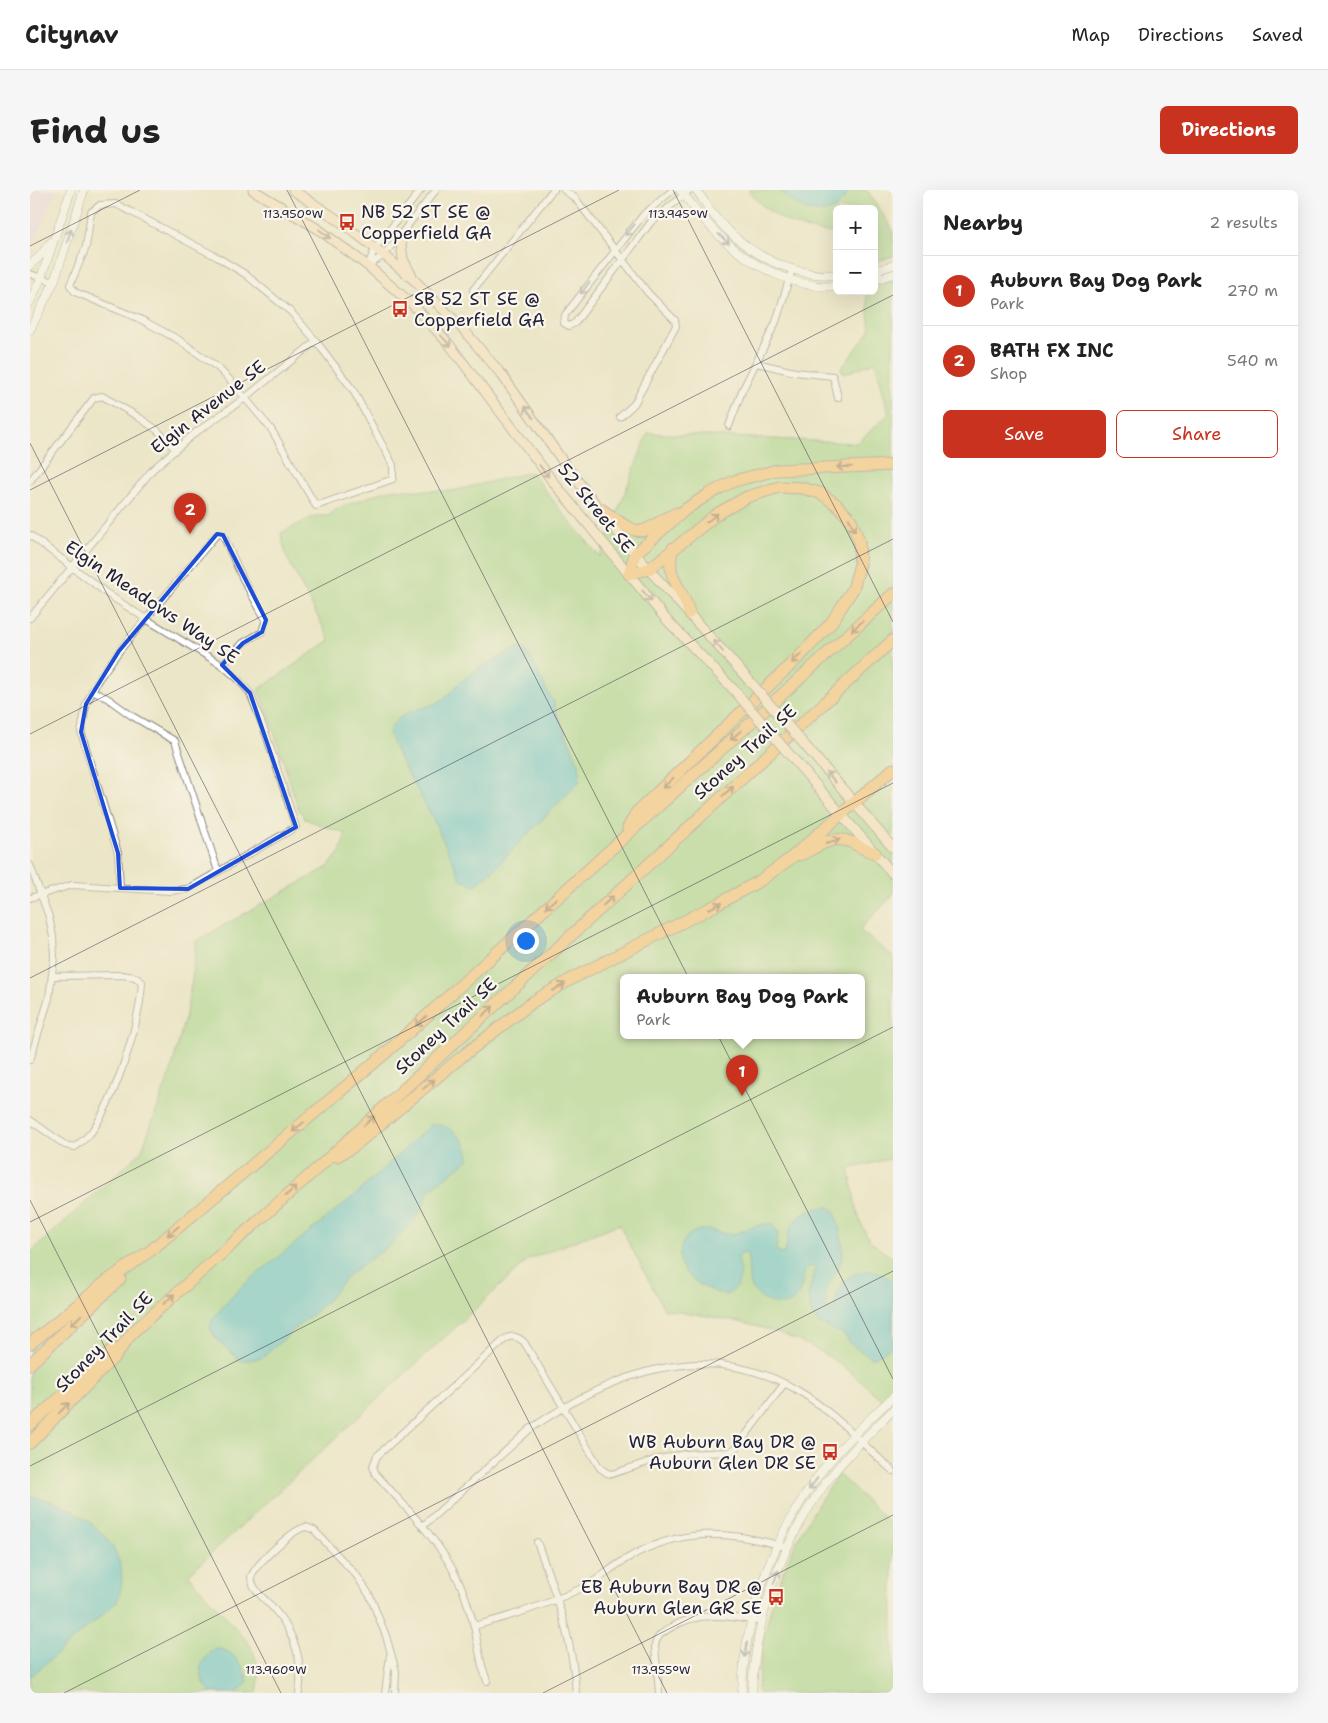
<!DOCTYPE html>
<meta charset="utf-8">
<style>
body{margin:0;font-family:"Shantell Sans",sans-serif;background:#f6f6f6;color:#222}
.controls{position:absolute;right:15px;top:15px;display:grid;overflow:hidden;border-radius:8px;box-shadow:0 5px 20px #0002}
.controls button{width:45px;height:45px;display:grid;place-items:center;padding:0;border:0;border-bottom:1px solid #e0e0e0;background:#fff;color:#222;font:25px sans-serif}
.you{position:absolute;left:495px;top:750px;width:18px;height:18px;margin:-12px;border:4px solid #fff;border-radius:50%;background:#1a73e8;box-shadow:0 0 0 8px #1a73e833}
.badge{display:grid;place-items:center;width:32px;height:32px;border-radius:50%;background:#c8321e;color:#fff;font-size:16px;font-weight:700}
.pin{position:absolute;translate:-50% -41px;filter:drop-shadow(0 1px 2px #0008)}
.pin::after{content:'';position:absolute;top:26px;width:18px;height:15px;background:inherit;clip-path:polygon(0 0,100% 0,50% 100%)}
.popup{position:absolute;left:590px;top:784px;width:245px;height:65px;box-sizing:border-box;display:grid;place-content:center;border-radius:8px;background:#fff;filter:drop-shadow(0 1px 4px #0005);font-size:16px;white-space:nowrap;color:#767676}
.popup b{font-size:19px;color:#222}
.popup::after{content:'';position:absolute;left:50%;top:100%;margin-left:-10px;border:10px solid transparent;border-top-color:#fff}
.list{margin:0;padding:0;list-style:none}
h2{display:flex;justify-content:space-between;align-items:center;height:65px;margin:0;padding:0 20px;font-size:21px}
h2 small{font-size:16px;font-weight:400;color:#767676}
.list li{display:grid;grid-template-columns:32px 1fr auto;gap:15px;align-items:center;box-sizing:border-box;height:70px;padding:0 20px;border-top:1px solid #e0e0e0}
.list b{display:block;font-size:19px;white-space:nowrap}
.list p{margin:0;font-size:16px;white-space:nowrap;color:#767676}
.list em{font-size:16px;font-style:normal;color:#767676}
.actions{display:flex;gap:10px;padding:15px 20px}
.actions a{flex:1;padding:11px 0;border:1px solid #c8321e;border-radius:8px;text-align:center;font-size:18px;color:#c8321e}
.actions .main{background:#c8321e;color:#fff}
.map{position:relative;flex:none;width:863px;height:1503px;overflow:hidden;border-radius:8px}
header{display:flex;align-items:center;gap:30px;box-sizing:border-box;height:70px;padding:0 25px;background:#fff;border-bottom:1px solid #e0e0e0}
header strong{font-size:24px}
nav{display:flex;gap:28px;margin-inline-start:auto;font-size:18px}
.intro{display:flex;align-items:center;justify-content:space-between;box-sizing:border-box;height:120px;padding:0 30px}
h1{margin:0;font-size:35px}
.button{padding:12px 22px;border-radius:8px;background:#c8321e;color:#fff;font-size:18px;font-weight:700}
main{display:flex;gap:30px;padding:0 30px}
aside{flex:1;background:#fff;border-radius:8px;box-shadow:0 5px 20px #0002}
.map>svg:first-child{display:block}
.built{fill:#e9d2ed}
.green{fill:#9ed586;stroke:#607c60;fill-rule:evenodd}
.water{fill:#54c1cc;stroke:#3b7284}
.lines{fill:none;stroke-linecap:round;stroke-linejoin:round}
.minor-casing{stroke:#878482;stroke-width:8}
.tertiary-casing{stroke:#878482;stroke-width:9}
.secondary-casing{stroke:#878482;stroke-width:11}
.motorway-casing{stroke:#878482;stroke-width:13}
.minor{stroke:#fff;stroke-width:6}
.tertiary{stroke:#fff;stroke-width:8}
.secondary{stroke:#fde5c5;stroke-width:9}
.motorway{stroke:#fbbe6e;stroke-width:11}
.secondary-bridge-casing{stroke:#878482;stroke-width:11;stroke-linecap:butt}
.secondary-bridge{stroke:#fde5c5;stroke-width:9}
.oneway{stroke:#9c9ca7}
.oneway2{stroke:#9a8d87}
.oneway3{stroke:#8e7054}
.marked{fill:none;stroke:#1d4ed8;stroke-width:4;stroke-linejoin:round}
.ticks{fill:none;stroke:#22223b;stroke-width:1;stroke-opacity:0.45}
.labels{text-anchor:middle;stroke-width:4.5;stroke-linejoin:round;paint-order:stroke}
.poi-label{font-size:18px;fill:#22223b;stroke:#fbf7ec;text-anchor:start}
.street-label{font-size:18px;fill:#22223b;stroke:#fbf7ec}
.ticks-label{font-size:12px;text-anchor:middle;fill:#22223b;stroke:#fbf7ec;stroke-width:4.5;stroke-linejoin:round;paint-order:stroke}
</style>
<header>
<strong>Citynav</strong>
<nav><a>Map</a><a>Directions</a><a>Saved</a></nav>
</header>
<div class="intro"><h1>Find us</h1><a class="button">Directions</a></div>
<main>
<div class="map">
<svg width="863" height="1503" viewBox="0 0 863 1503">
<rect width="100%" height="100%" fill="#fbf7ec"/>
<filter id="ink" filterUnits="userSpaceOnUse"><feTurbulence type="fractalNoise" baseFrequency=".02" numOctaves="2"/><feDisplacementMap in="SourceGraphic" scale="10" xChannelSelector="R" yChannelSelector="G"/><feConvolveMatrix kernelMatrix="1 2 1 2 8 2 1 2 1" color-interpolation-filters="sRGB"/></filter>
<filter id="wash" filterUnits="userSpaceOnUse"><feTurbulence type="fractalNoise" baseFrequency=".0096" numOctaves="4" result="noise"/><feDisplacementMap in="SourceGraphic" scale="20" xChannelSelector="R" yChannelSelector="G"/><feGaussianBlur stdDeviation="1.12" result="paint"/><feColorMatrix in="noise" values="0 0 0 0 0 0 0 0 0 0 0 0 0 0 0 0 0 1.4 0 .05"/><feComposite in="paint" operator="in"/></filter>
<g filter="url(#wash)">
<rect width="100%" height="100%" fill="#ece6c8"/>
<path class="built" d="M0,0H26L0,64Z"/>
<path class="green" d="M718,0H837L863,40V66L844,72V19H807V43C772,43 739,27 718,0Z
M863,91V705L829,740L863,767V968L819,979C824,1000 825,1026 836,1044C842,1055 853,1061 863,1068V1202L853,1211C836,1196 819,1179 799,1167C746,1134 693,1129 634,1119L589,1034L499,1069L158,1385L218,1452C228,1469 231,1484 227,1503H0V1063L111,962L141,881L157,819L162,790L166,751L298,677L310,662L316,644L275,629L268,618L238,522L228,500L300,450L256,366L251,343L285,326H298L306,319L354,301L368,299L372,300L422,301L501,282L535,326L570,367L618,243L827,253L859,224L845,172L814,184L811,179L840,141L836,101H844V96ZM593,787H831V845H593Z
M808,1284L863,1336V1503H728C729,1451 744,1396 768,1349C779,1327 794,1305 808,1284Z"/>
<path class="water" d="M749,0H819C802,36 771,23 749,0Z
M493,458L500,467L521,509L524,511L525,519L549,574L550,583L549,592L458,685L446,695L432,691L402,627L364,558L359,542C373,515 392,523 413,509C422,503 427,494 435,488C450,476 469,468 486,459Z
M402,934C421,934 438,950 439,969L398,1001L392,1018L383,1032L359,1056L318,1085L297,1111L232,1168L211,1171L188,1151L180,1138L183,1128L210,1098L324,1006Z
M798,1017L804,1020C808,1031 815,1057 812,1068C806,1089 791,1094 798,1120L801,1121L805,1119C804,1099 819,1078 842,1081C850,1082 857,1087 863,1092V1154C856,1161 850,1165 841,1168L821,1154L814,1144L789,1134L781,1123L778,1105L785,1081L784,1076L778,1077C770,1085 774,1098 766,1108C754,1123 726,1110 721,1095C717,1085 720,1074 717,1064L713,1063L708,1067C711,1083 713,1098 695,1105C674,1100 638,1081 653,1053C655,1048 661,1042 667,1041C680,1036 689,1045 701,1044C715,1043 727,1032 742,1034L748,1042L746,1060L751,1064L755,1063C757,1056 757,1049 759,1042C765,1025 781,1018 798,1017Z
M4,1307C50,1315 111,1360 86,1413L0,1487V1309Z
M187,1459C205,1460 213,1476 218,1492L206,1503H181L173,1491L170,1477L180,1461Z"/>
</g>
<g filter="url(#ink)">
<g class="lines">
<g class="minor-casing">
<path id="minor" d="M534,0L545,8L618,103L645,130L646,136L604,214L590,227
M643,0L614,24L535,125L534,133L539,136L545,133L621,32L660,0
M86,14L187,67L215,84L261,122L286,151L323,200L363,275V289L286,316L241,239L200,190L187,177L149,150L110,129L45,102L40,95L56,57L61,22L70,15Z
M338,76L354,65L406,0
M338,76L345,58L391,0
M0,84L24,92
M443,100L522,1L524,0
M726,173L765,182L803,186L808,208
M699,236L712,201L746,132L762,80
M0,291L64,208L72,206L107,226L127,240L145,259
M0,345L79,405L116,429L192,475L207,488L220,503L236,544L266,637L158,699L139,701L42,695L0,708
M0,428L123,279L165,243L215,208L286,151
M62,501L77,508L102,526L145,551L188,681
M0,675L19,727L23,747L24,768L19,808L0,870
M90,698L88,663L51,542L56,514L68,490L89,461L187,344L193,345L213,389L236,430L232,442L213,453L192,475
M0,930L35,955L45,957C51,952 58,947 62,941C86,907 110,833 112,792L105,787L92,785L23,786
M754,1194L707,1257L699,1262L655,1264L624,1270L582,1284L577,1283L570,1278L494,1152C487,1146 482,1145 475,1149L347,1266L343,1276L345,1283C376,1318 410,1350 429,1392C436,1406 440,1421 444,1436C482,1426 517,1415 552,1398C568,1390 581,1378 596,1369C650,1337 701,1340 758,1358
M393,1336L500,1239C580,1184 675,1146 767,1200C803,1221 832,1254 863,1281
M507,1352C525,1402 543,1449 546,1503
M444,1436L452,1476L457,1491
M269,1503C274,1472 264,1442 244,1419C236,1410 222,1400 221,1387C224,1376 264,1338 276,1337L284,1340L327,1386L340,1406L356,1446L366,1481L365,1503
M355,1503L360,1465
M629,1503L625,1456C626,1446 632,1443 640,1438C669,1420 700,1426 732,1432"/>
</g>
<g class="tertiary-casing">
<path id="tertiary" d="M650,0C664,17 678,36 694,50C722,76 767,100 807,96
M666,0C672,7 676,15 681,22C712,60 756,87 807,85
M0,75L9,67L21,52
M844,81L863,75
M844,90L863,84
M0,112L11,88L41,0
M0,140L24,92L54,0
M712,1503C714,1422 745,1342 794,1278C815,1252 839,1229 863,1207
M722,1503C725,1423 755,1343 805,1281C823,1259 843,1240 863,1220"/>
</g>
<g class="secondary-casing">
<path id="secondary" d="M223,0L288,39L338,76L384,116L419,154L524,293L635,428L704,500
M263,0L311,32L354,65L384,90L432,138L472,185L539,280L605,364L717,488
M370,46L373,69L382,86
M779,560L863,658
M766,572L863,684"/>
</g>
<g class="motorway-casing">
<path id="motorway" d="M569,318C582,325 601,345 615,340C626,335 636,327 647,323
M643,358C634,390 653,395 659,423
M599,384L605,364L656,319L679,304L704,291L747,280L863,275
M598,638L606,623L773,463L801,433L823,399L830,374L829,351L821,330L806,314L790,303L772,298L749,297L717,307L687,324L619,379L599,384
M770,665C786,658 802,644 821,652C829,656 836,661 845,663
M307,966L323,957L430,868L504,811L543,788L688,714L731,690L761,668L863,579
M0,1154L78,1090L120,1061L358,861L863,404
M0,1174L90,1089
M0,1235L83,1159
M0,1253L85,1166L103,1142L290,976L863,450"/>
</g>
<use href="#minor" class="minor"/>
<use href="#tertiary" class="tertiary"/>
<use href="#secondary" class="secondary"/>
<use href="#motorway" class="motorway"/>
<g class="secondary-bridge-casing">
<path id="secondary-bridge" d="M717,488L779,560
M704,500L766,572"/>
</g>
<use href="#secondary-bridge" class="secondary-bridge"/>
</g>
<defs><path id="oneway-shaft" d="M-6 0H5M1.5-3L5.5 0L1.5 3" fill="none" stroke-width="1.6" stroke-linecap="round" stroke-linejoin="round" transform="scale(1.25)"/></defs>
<g class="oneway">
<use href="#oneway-shaft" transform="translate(600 40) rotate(129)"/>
<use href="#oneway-shaft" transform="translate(39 46) rotate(-72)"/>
<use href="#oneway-shaft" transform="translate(694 49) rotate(42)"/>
<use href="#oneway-shaft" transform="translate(555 98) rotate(127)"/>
<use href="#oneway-shaft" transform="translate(783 1294) rotate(125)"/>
<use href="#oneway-shaft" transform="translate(746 1387) rotate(-70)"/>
<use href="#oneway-shaft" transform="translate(716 1460) rotate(99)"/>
</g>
<g class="oneway2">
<use href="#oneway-shaft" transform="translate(295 44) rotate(37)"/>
<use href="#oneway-shaft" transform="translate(416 151) rotate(48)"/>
<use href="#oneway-shaft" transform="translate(499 222) rotate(-126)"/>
<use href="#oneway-shaft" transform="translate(514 281) rotate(52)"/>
<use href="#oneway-shaft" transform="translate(617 406) rotate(50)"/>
<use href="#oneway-shaft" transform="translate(688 456) rotate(-131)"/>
<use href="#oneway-shaft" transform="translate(801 587) rotate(-130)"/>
</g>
<g class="oneway3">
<use href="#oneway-shaft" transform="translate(814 277) rotate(179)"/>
<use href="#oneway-shaft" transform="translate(682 328) rotate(-37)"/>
<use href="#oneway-shaft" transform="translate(822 335) rotate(65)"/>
<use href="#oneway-shaft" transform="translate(827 436) rotate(138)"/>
<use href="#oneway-shaft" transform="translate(767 468) rotate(136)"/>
<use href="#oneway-shaft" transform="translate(706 545) rotate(138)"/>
<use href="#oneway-shaft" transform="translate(638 593) rotate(136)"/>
<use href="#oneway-shaft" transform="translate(698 601) rotate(-42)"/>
<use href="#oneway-shaft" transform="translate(803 651) rotate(-15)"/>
<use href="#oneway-shaft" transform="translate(578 711) rotate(-42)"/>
<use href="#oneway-shaft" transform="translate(521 713) rotate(138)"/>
<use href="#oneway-shaft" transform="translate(685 716) rotate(-27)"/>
<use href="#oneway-shaft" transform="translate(529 797) rotate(-31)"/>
<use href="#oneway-shaft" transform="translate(458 821) rotate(-43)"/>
<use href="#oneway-shaft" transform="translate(391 831) rotate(138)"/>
<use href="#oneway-shaft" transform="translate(399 894) rotate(-40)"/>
<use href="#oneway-shaft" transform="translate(339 931) rotate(-43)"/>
<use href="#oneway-shaft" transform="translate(268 937) rotate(140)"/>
<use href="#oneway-shaft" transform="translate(261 1001) rotate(-42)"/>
<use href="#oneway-shaft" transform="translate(143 1041) rotate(140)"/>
<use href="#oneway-shaft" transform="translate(139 1109) rotate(-42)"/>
<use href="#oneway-shaft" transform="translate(46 1130) rotate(136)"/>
<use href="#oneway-shaft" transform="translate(34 1218) rotate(-46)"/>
</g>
</g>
<path d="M0 0H863V1503H0ZM187,344L193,345L236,430L232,442L213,453L192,475L220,503L266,637L158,699L90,698L88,663L51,542L56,514L89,461Z" fill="#ece6c8" fill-opacity=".55" fill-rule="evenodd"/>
<path class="marked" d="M187,344L193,345L236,430L232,442L213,453L192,475L220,503L266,637L158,699L90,698L88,663L51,542L56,514L89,461Z"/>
<path class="ticks" d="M257,0L863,1189M643,0L863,432M0,56L110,0M0,253L637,1503M0,300L589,0M0,544L863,105M0,788L863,349M0,1010L251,1503M0,1032L863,593M0,1276L863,837M34,1503L863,1081M513,1503L863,1325"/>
<defs>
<g id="bus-bare" transform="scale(1.35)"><path d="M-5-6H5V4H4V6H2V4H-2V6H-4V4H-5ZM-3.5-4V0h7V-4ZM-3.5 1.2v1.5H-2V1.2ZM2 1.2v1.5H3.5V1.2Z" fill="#c8321e" stroke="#fbf7ec" stroke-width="2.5" paint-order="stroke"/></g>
</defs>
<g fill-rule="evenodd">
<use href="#bus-bare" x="317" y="32"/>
<use href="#bus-bare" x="370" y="119"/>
<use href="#bus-bare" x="800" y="1262"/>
<use href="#bus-bare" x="746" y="1407"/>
</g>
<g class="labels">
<g class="poi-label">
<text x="331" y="28">NB 52 ST SE @<tspan x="331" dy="21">Copperfield GA</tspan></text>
<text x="384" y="115">SB 52 ST SE @<tspan x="384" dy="21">Copperfield GA</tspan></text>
<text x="786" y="1258" text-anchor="end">WB Auburn Bay DR @<tspan x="786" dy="21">Auburn Glen DR SE</tspan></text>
<text x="732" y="1403" text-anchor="end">EB Auburn Bay DR @<tspan x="732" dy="21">Auburn Glen GR SE</tspan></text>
</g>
<g class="street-label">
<text transform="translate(178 217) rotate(-38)" y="6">Elgin Avenue SE</text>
<text transform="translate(566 318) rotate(51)" y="6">52 Street SE</text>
<text transform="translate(122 412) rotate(34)" y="6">Elgin Meadows Way SE</text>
<text transform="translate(715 562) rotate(-42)" y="6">Stoney Trail SE</text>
<text transform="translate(416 836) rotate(-43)" y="6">Stoney Trail SE</text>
<text transform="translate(74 1152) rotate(-46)" y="6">Stoney Trail SE</text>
</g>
</g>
<g class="ticks-label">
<text x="263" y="28">113.950°W</text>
<text x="648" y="28">113.945°W</text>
<text x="246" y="1484">113.960°W</text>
<text x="631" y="1484">113.955°W</text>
</g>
</svg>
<div class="controls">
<button>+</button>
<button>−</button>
</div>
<div class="you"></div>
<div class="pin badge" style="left:712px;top:906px">1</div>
<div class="popup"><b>Auburn Bay Dog Park</b>Park</div>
<div class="pin badge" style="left:160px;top:344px">2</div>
</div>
<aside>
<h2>Nearby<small>2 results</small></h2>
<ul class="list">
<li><span class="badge">1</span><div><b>Auburn Bay Dog Park</b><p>Park</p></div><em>270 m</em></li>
<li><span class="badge">2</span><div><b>BATH FX INC</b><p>Shop</p></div><em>540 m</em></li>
</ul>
<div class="actions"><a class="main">Save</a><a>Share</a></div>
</aside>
</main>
